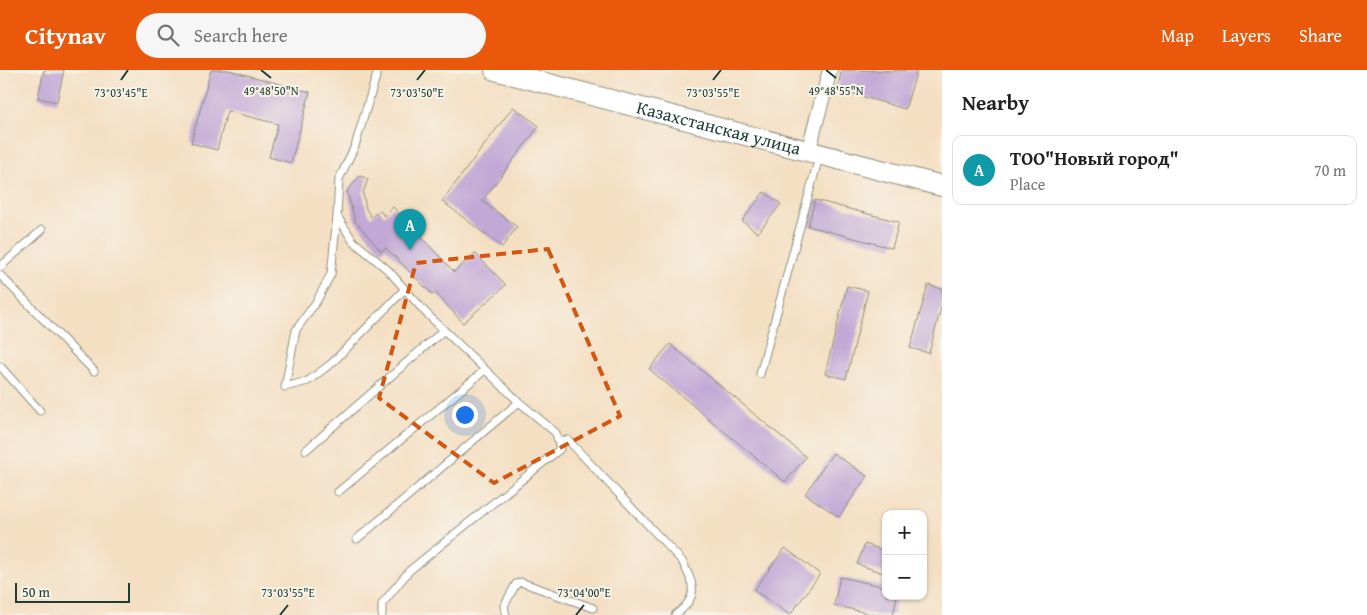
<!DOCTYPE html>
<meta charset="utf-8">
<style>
body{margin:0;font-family:"Gentium Book Plus",serif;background:#f6f6f6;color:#202124}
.controls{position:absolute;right:15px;bottom:15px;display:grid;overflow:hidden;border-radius:10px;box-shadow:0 1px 4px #0004}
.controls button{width:45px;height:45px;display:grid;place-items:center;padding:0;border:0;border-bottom:1px solid #e0e0e0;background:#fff;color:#202124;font:25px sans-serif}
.scale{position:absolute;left:15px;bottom:12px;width:115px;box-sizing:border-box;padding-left:5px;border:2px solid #1f3d34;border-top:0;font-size:14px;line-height:18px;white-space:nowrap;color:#1f3d34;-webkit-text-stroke:4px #f7f3e8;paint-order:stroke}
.you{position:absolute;left:464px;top:344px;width:18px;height:18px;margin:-12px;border:4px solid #fff;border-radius:50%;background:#1a73e8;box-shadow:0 0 0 8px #1a73e833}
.badge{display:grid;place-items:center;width:32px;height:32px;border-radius:50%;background:#ea580c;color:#fff;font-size:16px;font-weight:700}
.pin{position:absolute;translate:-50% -41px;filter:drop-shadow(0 1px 2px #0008)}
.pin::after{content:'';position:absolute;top:26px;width:18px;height:15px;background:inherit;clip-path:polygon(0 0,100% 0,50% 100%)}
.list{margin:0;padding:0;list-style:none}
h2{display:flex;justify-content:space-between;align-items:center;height:65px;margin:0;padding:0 20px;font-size:21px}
h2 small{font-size:16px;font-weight:400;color:#757577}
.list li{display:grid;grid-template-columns:32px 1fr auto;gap:15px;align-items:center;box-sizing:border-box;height:70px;margin:0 10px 10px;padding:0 10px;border:1px solid #e0e0e0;border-radius:10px}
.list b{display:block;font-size:19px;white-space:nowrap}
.list p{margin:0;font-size:16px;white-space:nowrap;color:#757577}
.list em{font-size:16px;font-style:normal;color:#757577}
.icon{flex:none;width:28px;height:28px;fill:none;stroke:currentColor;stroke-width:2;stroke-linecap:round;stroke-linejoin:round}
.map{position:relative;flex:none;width:942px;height:545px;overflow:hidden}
header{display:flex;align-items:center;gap:30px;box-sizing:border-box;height:70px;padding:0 25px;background:#ea580c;color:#fff}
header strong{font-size:24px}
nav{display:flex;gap:28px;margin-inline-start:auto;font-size:18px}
.search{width:350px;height:45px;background:#f6f6f6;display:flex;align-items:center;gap:12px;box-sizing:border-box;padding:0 18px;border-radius:28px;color:#757577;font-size:19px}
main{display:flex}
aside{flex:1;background:#fff}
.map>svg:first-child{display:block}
.building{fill:#c1a8d6}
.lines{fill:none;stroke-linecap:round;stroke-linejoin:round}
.service-casing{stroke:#8a8e7c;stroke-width:9}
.minor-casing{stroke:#8a8e7c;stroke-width:16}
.secondary-casing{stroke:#8a8e7c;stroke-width:22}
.service{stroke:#fff;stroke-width:7}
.minor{stroke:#fff;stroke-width:14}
.secondary{stroke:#fff;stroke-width:20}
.marked{fill:none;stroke:#d45610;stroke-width:4;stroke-dasharray:10 6;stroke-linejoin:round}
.ticks{fill:none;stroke:#1f3d34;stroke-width:2}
.labels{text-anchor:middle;stroke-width:4;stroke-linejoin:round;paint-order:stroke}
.street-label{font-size:18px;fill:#1f3d34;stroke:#f7f3e8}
.ticks-label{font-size:12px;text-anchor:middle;fill:#1f3d34;stroke:#f7f3e8;stroke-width:4;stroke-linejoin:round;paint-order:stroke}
</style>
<header>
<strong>Citynav</strong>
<div class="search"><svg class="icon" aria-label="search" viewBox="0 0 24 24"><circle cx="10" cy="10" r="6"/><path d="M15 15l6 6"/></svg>Search here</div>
<nav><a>Map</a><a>Layers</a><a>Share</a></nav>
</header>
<main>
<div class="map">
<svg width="942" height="545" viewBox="0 0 942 545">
<rect width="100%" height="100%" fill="#f7f3e8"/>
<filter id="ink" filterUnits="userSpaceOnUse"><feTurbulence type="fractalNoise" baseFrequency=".02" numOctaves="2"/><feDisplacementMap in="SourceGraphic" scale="10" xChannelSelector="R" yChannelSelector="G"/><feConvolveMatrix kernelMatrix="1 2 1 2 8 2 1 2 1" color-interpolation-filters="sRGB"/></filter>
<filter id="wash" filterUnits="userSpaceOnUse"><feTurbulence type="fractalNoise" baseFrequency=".0096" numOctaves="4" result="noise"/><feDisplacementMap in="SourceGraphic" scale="20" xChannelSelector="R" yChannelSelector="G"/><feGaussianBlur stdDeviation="1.12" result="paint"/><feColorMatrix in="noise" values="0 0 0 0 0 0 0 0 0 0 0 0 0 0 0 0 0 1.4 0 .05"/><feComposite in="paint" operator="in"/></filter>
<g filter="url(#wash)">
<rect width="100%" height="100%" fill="#f4dfc3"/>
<g id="blocks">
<path class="building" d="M44,0H64L57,32L38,28Z
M211,0H228L310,22L291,93L269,87L278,54L227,41L217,80L191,73Z
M842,0L888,1L917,0L905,39L837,19Z
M513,37L539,56L482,131L517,157L502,177L442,131Z
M360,106L368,109L363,123L366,139L371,147L380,140L384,146L393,137L454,202L475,183L506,215L463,253L435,222L433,225L386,178L381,181L355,151L347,121Z
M764,122L781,134L758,163L742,151Z
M815,130L899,152L892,178L808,156Z
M928,215L942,219V234L929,283L910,278Z
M847,216L868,221L846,309L825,304Z
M670,274L806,387L785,412L649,299Z
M833,383L867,406L839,447L805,424Z
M865,474L886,481V504L857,494Z
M785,478L820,504L790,545L754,520Z
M840,507L886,517V526H897L893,545H875L834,535Z"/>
</g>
</g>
<g filter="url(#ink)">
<use href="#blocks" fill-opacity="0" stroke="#8a8e7c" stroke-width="1"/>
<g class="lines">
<g class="service-casing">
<path id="service" d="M378,0L355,76L339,109L337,146L353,171L388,200L425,242L519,332
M337,146L331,204L316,232L296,260L285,317L308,311L332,293L405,219
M0,197L42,160
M0,205L94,301
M0,296L40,341
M760,304L819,87
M558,371L568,370L682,491C694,515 700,527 675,545
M306,380L444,260
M338,422L485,300
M357,469L519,332L556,363L560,379L409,501L382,534V545
M506,545L504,536L516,514L521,512L593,538"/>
</g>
<g class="minor-casing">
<path id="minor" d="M808,82L830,0"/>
</g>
<g class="secondary-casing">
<g id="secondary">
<path id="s1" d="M495,0L942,116"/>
</g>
</g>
<use href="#service" class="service"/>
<use href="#minor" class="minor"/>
<use href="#secondary" class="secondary"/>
</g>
</g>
<path class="marked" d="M548,179L620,346L494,413L379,328L416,193Z"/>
<path class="ticks" d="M261,0L271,8M826,0L836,8M121,10L128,0M417,10L425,0M713,10L721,0M280,545L288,535M576,545L584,535"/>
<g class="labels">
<g class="street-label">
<text dy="6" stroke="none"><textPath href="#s1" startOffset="231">Казахстанская улица</textPath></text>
</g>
</g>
<g class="ticks-label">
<text x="836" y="25">49°48'55"N</text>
<text x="271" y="25">49°48'50"N</text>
<text x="417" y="27">73°03'50"E</text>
<text x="713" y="27">73°03'55"E</text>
<text x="121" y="27">73°03'45"E</text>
<text x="288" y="527">73°03'55"E</text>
<text x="584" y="527">73°04'00"E</text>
</g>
</svg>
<div class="controls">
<button>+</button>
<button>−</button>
</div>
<div class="scale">50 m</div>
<div class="you"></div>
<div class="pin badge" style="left:410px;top:180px;background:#0f9aa8">A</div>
</div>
<aside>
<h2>Nearby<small></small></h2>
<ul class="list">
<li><span class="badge" style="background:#0f9aa8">A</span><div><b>ТОО&quot;Новый город&quot;</b><p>Place</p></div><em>70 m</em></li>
</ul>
</aside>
</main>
